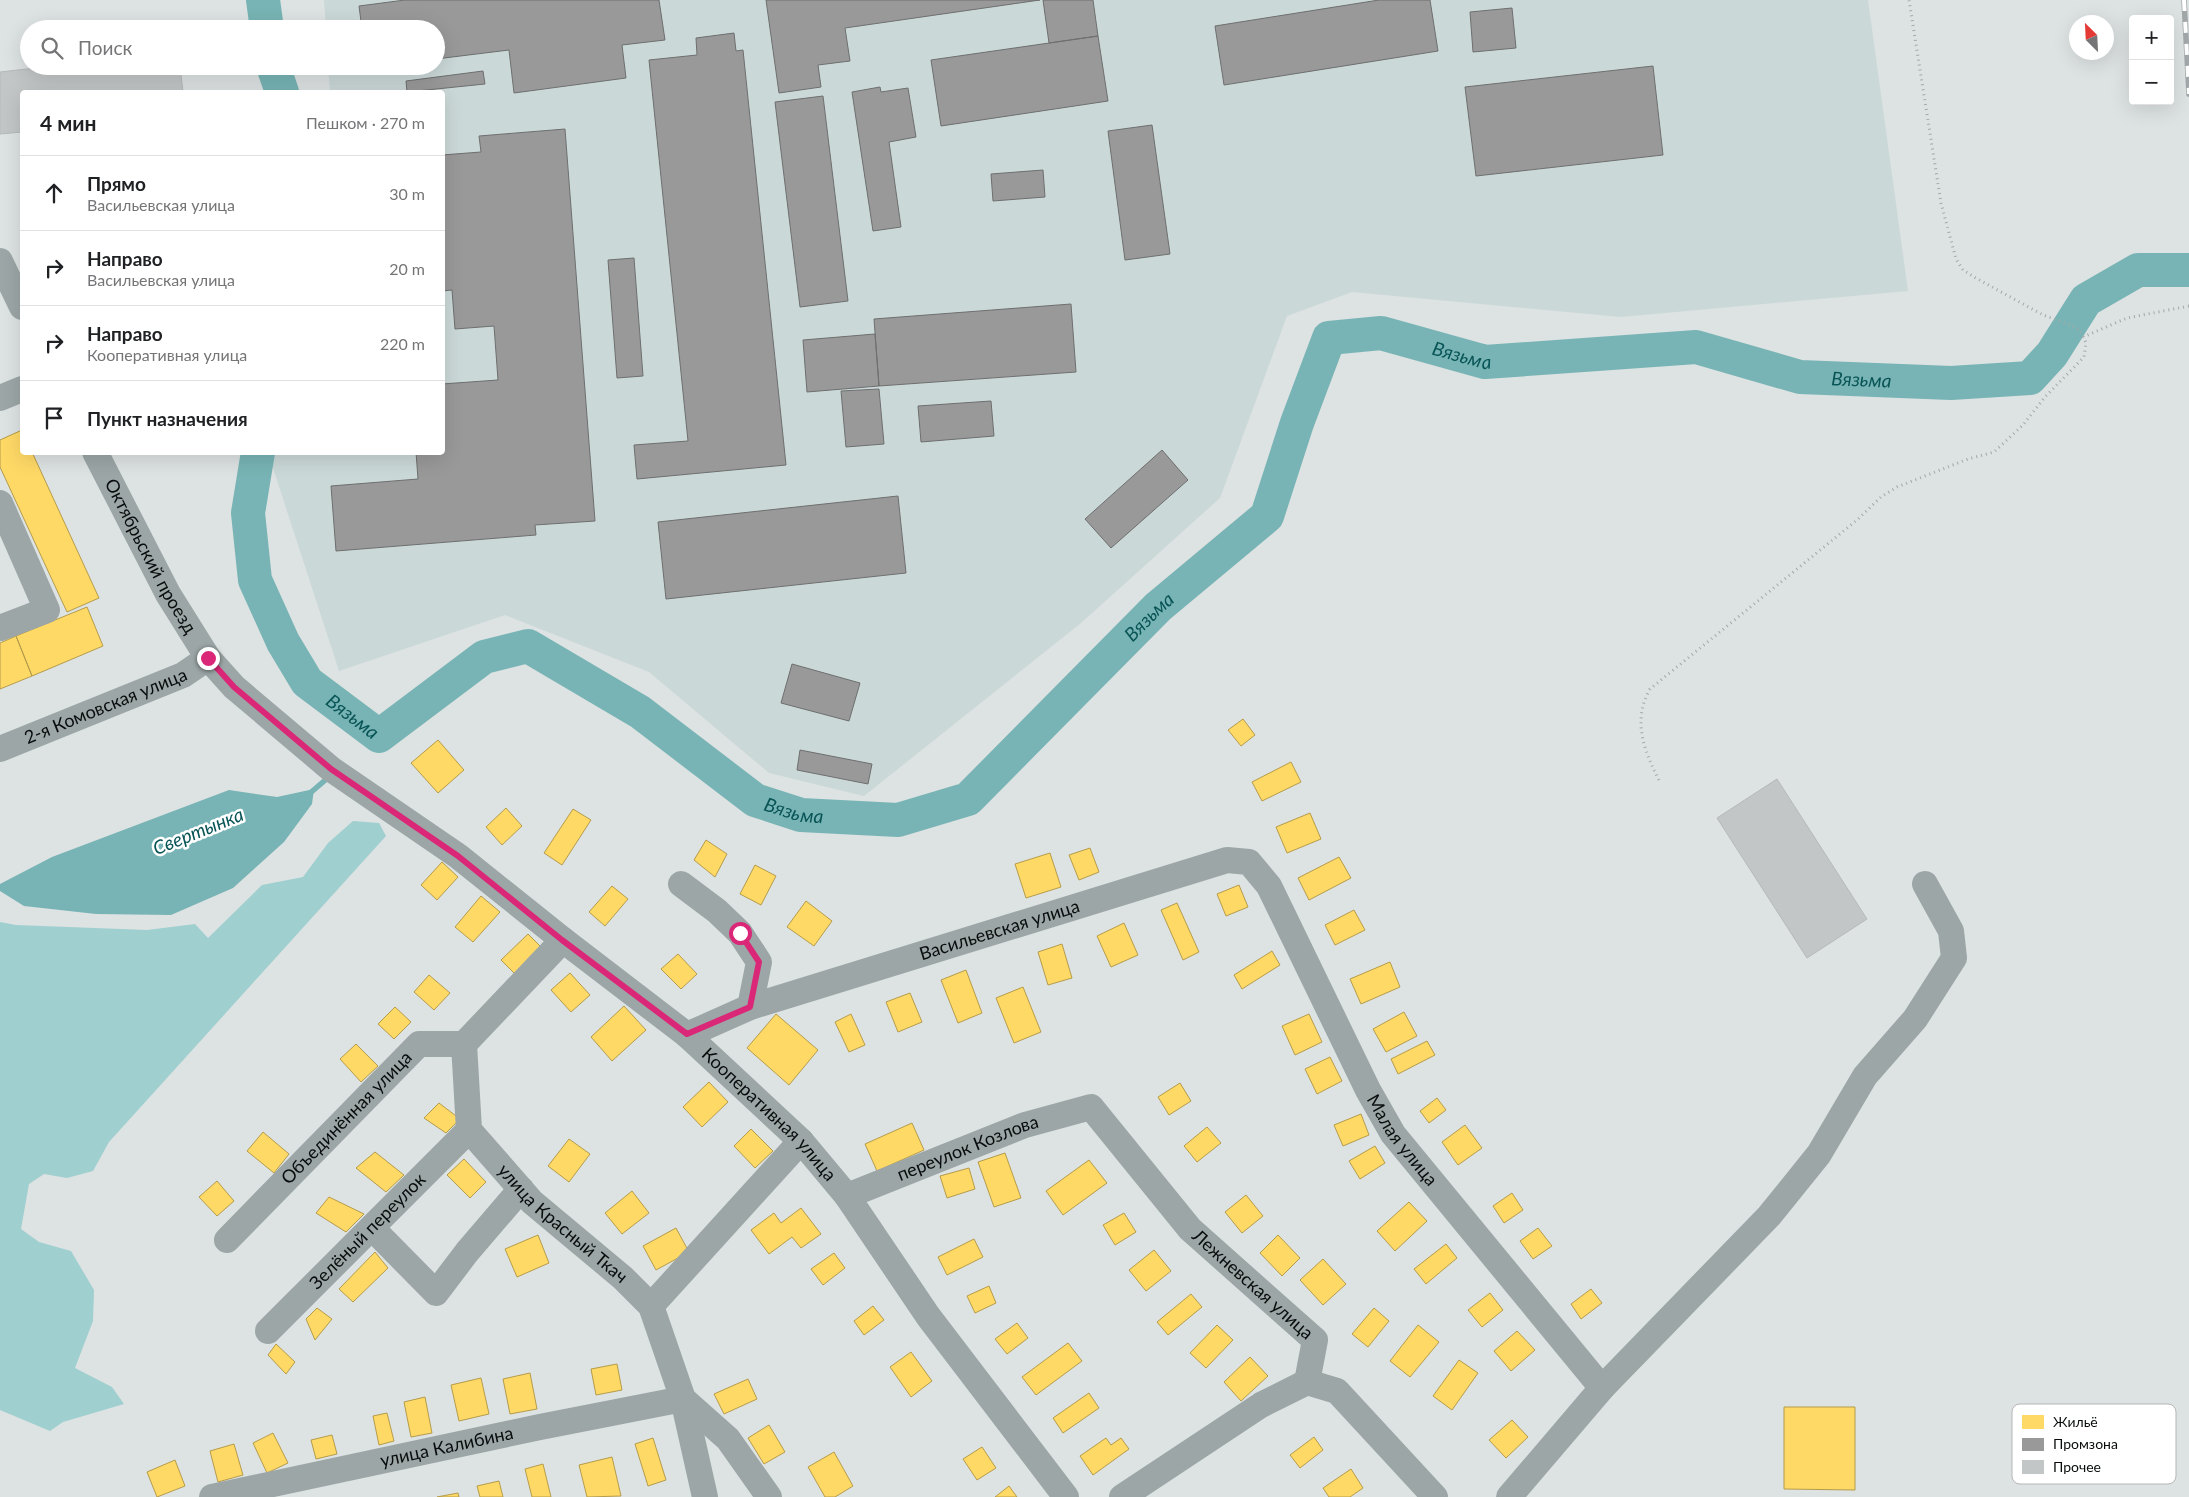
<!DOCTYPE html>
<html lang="ru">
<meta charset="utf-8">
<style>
body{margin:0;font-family:Lato,sans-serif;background:#f2f2f2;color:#202124}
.controls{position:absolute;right:15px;top:15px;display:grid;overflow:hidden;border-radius:5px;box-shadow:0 5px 20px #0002}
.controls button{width:45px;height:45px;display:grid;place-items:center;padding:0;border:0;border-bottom:1px solid #e0e0e0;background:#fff;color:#202124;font:25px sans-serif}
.compass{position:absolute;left:2069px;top:15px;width:45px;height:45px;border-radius:50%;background:#fff;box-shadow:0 5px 20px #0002;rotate:336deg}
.stop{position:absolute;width:15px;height:15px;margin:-11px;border:4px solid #db2777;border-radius:50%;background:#fff}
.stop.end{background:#db2777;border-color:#fff;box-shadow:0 1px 5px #0008}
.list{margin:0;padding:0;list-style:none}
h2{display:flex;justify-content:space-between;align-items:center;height:65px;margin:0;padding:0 20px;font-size:21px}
h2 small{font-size:16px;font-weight:400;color:#757577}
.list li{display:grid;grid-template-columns:32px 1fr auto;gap:15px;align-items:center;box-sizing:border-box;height:75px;padding:0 20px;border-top:1px solid #e0e0e0}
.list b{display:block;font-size:19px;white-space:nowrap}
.list p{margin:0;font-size:16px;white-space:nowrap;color:#757577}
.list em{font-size:16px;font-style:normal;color:#757577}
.icon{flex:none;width:28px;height:28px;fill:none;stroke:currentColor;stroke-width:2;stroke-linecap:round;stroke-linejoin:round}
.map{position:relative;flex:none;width:2189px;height:1497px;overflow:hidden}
.search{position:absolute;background:#fff;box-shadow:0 5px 20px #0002;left:20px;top:20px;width:425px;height:55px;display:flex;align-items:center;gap:12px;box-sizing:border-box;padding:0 18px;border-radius:28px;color:#757577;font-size:19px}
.panel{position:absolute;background:#fff;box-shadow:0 5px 20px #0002;left:20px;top:90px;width:425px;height:365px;border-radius:5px}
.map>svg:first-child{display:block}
.built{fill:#cbd8d8}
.forest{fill:#a0cfd0}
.water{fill:#78b4b5}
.homes{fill:#ffd966;stroke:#b59c4b}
.industry{fill:#999;stroke:#6e6f6f}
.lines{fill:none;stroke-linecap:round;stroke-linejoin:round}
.stream{stroke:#78b4b5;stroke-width:5.5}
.river{stroke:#78b4b5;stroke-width:34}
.building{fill:#c2c6c6;stroke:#b5b9b9}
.path{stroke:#a2a9aa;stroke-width:3;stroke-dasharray:1 4;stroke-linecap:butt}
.minor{stroke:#9ca6a6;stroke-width:26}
.rail-casing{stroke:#a2a8a9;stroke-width:5.5}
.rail{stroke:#fff;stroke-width:4;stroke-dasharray:11;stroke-linecap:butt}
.route{stroke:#db2777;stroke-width:6}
.labels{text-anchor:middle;stroke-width:5;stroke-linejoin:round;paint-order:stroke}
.street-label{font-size:18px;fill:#090c0c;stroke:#fff}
.water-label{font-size:19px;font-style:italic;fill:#085456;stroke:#fff}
.key{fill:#fff;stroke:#b5b6b6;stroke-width:1}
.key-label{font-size:14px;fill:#090c0c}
</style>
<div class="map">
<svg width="2189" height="1497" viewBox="0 0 2189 1497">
<rect width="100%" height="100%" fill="#dde2e2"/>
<path class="built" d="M324,0H1868L1908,291L1621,317L1352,292L1287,316L1220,498L1081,623L864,796L769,773L649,672L505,615L339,671L272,465L275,453L442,452V92H330L328,66H436V29H326Z"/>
<path class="forest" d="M353,821L379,823L386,836L109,1142L93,1171L67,1178L44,1174L29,1184L21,1229L39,1242L71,1251L94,1290L93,1321L75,1368L112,1387L124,1404L63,1422L50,1431L0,1410V922L16,925L147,930L195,924L208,938L262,885L303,877L328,843Z"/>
<path class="water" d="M314,789L312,804L284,842L233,888L171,915L96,914L24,906L0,891V884L52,857L229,790L277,797Z"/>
<path class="homes" d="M22,430V452H32L99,598L67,612L0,467V440Z
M87,607L103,646L32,676L16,636Z
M16,636L32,676L0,689V643Z
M1243,719L1255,735L1241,746L1228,730Z
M438,740L464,770L438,793L411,763Z
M1291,762L1301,782L1262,801L1252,782Z
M506,808L522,826L502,845L486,827Z
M573,809L591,820L562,865L544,853Z
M1310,813L1321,839L1287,853L1276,827Z
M706,840L727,854L715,877L694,860Z
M1090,848L1099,872L1079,880L1069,855Z
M1050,853L1061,887L1026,898L1015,864Z
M1339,857L1351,878L1309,900L1298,878Z
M442,862L458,877L437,900L421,885Z
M755,865L776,876L761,905L740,894Z
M1239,885L1248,907L1226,916L1217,894Z
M612,886L628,899L605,926L589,912Z
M481,896L500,912L473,942L455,927Z
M806,901L832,921L814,946L787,927Z
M1177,903L1199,952L1183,960L1161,910Z
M1354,910L1365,930L1335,945L1325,925Z
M1124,923L1138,955L1111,967L1097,936Z
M528,934L545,951L518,977L501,960Z
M1062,944L1072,978L1048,985L1038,952Z
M1272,951L1280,965L1242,989L1234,975Z
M678,954L697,974L681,989L661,969Z
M1390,962L1400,987L1361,1004L1350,979Z
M966,970L982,1013L958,1023L941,980Z
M570,973L590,995L571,1012L551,990Z
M429,975L450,993L434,1010L414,992Z
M1023,987L1041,1032L1014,1043L996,998Z
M910,993L922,1022L898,1032L886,1002Z
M624,1006L646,1030L612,1061L591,1037Z
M395,1007L411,1022L394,1039L378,1024Z
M1404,1012L1417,1036L1386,1052L1373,1029Z
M776,1014L818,1050L789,1085L747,1048Z
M851,1014L865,1045L849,1052L835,1022Z
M1309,1014L1322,1042L1295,1055L1282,1026Z
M1427,1041L1435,1055L1398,1074L1391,1059Z
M356,1044L378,1066L361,1082L340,1059Z
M1330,1057L1342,1081L1317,1094L1305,1069Z
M709,1082L728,1102L702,1127L683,1107Z
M1180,1083L1191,1101L1169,1115L1158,1097Z
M1437,1098L1446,1110L1429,1123L1420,1111Z
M439,1103L460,1119L446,1133L424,1118Z
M1361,1114L1369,1135L1343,1146L1334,1125Z
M912,1123L924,1150L877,1171L865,1144Z
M1465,1125L1482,1148L1458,1165L1442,1142Z
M1207,1127L1221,1143L1197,1162L1184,1146Z
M751,1129L773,1151L755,1168L734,1146Z
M263,1132L289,1154L274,1173L247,1151Z
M569,1139L590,1154L569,1182L548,1166Z
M1375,1146L1385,1163L1360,1179L1349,1161Z
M375,1152L404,1175L386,1192L356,1168Z
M1005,1153L1021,1198L994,1207L978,1162Z
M464,1159L486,1182L470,1198L447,1175Z
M1089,1160L1107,1183L1063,1215L1046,1191Z
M969,1168L975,1189L947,1198L940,1176Z
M217,1181L234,1201L217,1216L199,1197Z
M632,1191L649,1213L622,1234L605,1213Z
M1512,1193L1523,1210L1504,1223L1493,1206Z
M1246,1195L1263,1216L1242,1233L1225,1212Z
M329,1197L364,1214L346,1232L316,1213Z
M1409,1202L1427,1221L1395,1251L1377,1231Z
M801,1208L821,1234L801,1248L792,1237L769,1254L751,1230L774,1213L781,1223Z
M1124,1213L1136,1232L1115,1245L1103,1225Z
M676,1228L689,1252L656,1270L643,1246Z
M1538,1228L1552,1246L1533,1259L1520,1241Z
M538,1235L549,1263L517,1277L505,1249Z
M1278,1235L1300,1258L1282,1276L1260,1253Z
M974,1239L983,1257L947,1275L938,1257Z
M1446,1244L1457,1258L1426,1284L1414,1269Z
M1154,1250L1171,1271L1146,1291L1129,1270Z
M375,1252L388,1268L353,1302L339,1289Z
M834,1253L845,1268L823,1285L811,1269Z
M1323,1259L1346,1284L1323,1305L1300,1280Z
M989,1286L996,1303L975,1313L967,1296Z
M1591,1289L1602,1303L1581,1319L1571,1304Z
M1490,1293L1503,1310L1482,1327L1468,1310Z
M1191,1294L1202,1307L1168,1335L1157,1322Z
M873,1306L884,1320L864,1335L854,1321Z
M317,1308L332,1319L315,1340L306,1319Z
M1374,1308L1389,1321L1368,1347L1352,1334Z
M1017,1323L1028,1338L1007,1354L995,1339Z
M1217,1325L1233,1340L1206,1368L1190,1353Z
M1418,1325L1439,1342L1410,1377L1390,1361Z
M1517,1331L1535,1350L1511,1371L1494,1351Z
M1068,1343L1082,1361L1036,1395L1022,1377Z
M276,1344L295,1362L286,1374L268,1355Z
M911,1352L932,1381L911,1397L890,1367Z
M1250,1357L1268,1376L1241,1401L1224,1382Z
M1459,1360L1478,1373L1452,1410L1433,1396Z
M617,1364L622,1390L596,1395L591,1369Z
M530,1373L537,1409L510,1414L503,1379Z
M481,1378L489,1414L459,1421L451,1385Z
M748,1379L757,1399L724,1414L714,1394Z
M1089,1393L1099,1408L1063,1433L1053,1418Z
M425,1397L432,1433L411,1437L404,1402Z
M1784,1407H1855V1490L1784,1489Z
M387,1413L394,1441L379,1445L373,1416Z
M1512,1420L1528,1437L1506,1458L1489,1440Z
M769,1425L785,1452L764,1464L748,1438Z
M273,1433L288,1463L267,1473L253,1443Z
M332,1435L337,1454L316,1459L311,1440Z
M1314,1437L1323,1450L1300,1468L1290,1455Z
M653,1438L666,1480L648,1486L635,1444Z
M1106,1438L1111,1445L1121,1438L1129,1449L1093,1475L1080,1456Z
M234,1444L243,1475L218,1482L210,1451Z
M982,1447L996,1468L977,1480L963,1459Z
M834,1452L853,1486L835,1497H825L808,1467Z
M612,1457L621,1496L587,1497L579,1465Z
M175,1460L185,1486L157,1497L147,1472Z
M543,1464L551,1497H532L525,1469Z
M1351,1469L1363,1488L1350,1497H1329L1323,1488Z
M499,1481L503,1497H480L477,1486Z
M1009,1486L1017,1497H995Z
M458,1493L459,1497H437Z"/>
<path class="industry" d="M405,0H659L665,40L622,45L626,78L514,93L509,50L436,59V29H362L359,6Z
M766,0H1040L845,28L850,61L818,65L821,87L779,93Z
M1043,0H1093L1098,36L1049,43Z
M1379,0H1430L1438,51L1224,85L1215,26Z
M1512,8L1516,48L1473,52L1470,12Z
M734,33L736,51L743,50L786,465L637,479L634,445L688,441L649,60L697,55L696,38Z
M1098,36L1108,101L941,126L931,60Z
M1653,66L1663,155L1476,176L1465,87Z
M483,71L485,84L407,92L406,81Z
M880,87L881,92L908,88L916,137L889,142L901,227L873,231L852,92Z
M823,96L848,301L800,307L775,102Z
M1152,125L1170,254L1125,260L1108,131Z
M565,129L595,521L535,525L536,535L336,551L331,486L418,479L416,452H442V384L498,380L494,326L455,329L452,290L442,291V155L481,152L479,136Z
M1043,170L1045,197L993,201L991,174Z
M634,258L643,376L617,378L608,260Z
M1071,304L1076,372L879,386L874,319Z
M875,334L879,386L807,392L803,340Z
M879,389L884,444L846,447L841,391Z
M991,401L994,436L921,442L918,406Z
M1162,450L1188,480L1111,548L1085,519Z
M898,496L906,573L666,599L658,522Z
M792,664L860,683L849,721L781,703Z
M800,750L872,764L868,784L797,770Z"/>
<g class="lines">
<path class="stream" d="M309,794L330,776"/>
<g class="river">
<path d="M263,0L267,29"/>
<path d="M273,66L282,92"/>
<path id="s1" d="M258,452L248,513L255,580L283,642L307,682L379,736L484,657L528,646L640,712L755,800L801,815L898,820L968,799L1158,607L1267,516L1297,423L1329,338L1381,333L1485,362L1696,347L1800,377L1951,383L2030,378L2052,354L2086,300L2138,270H2189"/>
</g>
</g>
<path class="building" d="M53,66H180L183,92H22V132L0,134V72Z
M1777,779L1867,919L1807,958L1717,818Z"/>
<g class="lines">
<path class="path" d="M2083,337L2127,318L2189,306
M1659,780C1644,751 1632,720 1650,689L1857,520L1881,497L1897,487L1968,459L1994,452L2023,425L2045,397L2084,357L2086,343L2080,330L2071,325L2043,315L1974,277L1963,270L1956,259L1941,203L1909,0"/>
<g class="minor">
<path d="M0,261L22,307"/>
<path d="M0,398L22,389"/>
<path id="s2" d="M95,452L168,594L208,658L234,687L331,769L458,856L563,940L687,1035L801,1141L847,1196L928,1316L1066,1497"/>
<path d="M0,503L47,610L0,628"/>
<path id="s3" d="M0,749L183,675L208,658"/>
<path d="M681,884L717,911L740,933L759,962L750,1007"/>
<path id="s4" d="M687,1035L750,1007L1227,860L1249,862L1269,886L1368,1090L1393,1134L1602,1388"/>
<path id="s5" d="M464,1044L469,1130L532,1202L623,1278L651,1306L683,1399L705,1497"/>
<path id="s6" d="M847,1196L1025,1125L1091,1107L1190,1229L1315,1340L1307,1382"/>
<path d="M372,1228L436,1293L467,1252L521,1189"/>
<path id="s7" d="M227,1240L419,1044H464L563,940"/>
<path d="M651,1306L801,1141"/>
<path id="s8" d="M268,1331L469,1130"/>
<path d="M1307,1382L1337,1391L1435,1497"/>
<path id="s9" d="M212,1497L540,1427L683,1399L728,1439L769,1497"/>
<path d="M1122,1497L1261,1405L1307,1382"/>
<path d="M1509,1497L1602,1388L1769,1216L1819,1154L1865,1076L1915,1019L1954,958L1951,931L1925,884"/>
</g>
<g class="rail-casing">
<path id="rail" d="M2184,0L2189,94"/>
</g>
<use href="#rail" class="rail"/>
</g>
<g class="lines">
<path class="route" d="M208,658L234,687L331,769L458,856L562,940L687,1034L750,1007L759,962L740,933"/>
</g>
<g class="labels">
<g class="street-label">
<text dy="6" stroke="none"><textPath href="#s2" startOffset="118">Октябрьский проезд</textPath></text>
<text dy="6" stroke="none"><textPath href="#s3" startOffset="114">2-я Комовская улица</textPath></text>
<text dy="6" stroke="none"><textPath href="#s4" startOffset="330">Васильевская улица</textPath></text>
<text dy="6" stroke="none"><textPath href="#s2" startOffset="960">Кооперативная улица</textPath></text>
<text dy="6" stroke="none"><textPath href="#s7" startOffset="171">Объединённая улица</textPath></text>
<text dy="6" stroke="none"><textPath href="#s4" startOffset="909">Малая улица</textPath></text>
<text dy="6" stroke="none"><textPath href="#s6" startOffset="130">переулок Козлова</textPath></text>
<text dy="6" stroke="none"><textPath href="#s5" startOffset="219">улица Красный Ткач</textPath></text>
<text dy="6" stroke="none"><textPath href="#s8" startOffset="141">Зелёный переулок</textPath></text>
<text dy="6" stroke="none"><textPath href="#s6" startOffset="501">Лежневская улица</textPath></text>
<text dy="6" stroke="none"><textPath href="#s9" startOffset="240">улица Калибина</textPath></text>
</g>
<g class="water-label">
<text dy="7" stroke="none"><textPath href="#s1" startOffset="1741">Вязьма</textPath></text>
<text dy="7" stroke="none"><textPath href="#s1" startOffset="2146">Вязьма</textPath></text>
<text dy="7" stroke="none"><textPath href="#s1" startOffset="1261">Вязьма</textPath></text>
<text dy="7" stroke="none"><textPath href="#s1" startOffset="301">Вязьма</textPath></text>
<text dy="7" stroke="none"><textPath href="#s1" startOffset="826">Вязьма</textPath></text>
<text transform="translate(198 831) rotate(-22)" y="7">Свертынка</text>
</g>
</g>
<rect x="2012" y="1404" width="164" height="80" rx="8" class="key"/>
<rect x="2022" y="1415" width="22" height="14" fill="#ffd966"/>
<rect x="2022" y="1438" width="22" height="13" fill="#999"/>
<rect x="2022" y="1460" width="22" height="14" fill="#c2c6c6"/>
<g class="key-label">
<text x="2053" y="1427">Жильё</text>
<text x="2053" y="1449">Промзона</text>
<text x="2053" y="1472">Прочее</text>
</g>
</svg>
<div class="controls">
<button>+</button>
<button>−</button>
</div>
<svg class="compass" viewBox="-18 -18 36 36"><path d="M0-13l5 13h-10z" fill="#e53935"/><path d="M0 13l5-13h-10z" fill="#757577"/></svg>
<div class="stop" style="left:740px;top:933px"></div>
<div class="stop end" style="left:208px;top:658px"></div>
<div class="search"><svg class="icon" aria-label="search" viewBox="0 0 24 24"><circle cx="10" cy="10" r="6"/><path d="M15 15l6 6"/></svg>Поиск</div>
<section class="panel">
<h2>4 мин<small>Пешком · 270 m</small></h2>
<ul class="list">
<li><svg class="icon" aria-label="ahead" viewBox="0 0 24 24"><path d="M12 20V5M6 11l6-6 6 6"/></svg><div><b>Прямо</b><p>Васильевская улица</p></div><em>30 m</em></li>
<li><svg class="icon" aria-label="right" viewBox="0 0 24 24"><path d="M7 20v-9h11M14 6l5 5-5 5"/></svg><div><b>Направо</b><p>Васильевская улица</p></div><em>20 m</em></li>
<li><svg class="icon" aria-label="right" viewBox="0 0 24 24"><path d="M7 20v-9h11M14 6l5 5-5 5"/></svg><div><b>Направо</b><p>Кооперативная улица</p></div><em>220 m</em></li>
<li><svg class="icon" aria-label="arrive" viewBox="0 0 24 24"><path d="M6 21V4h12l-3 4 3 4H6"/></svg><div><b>Пункт назначения</b></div></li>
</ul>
</section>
</div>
